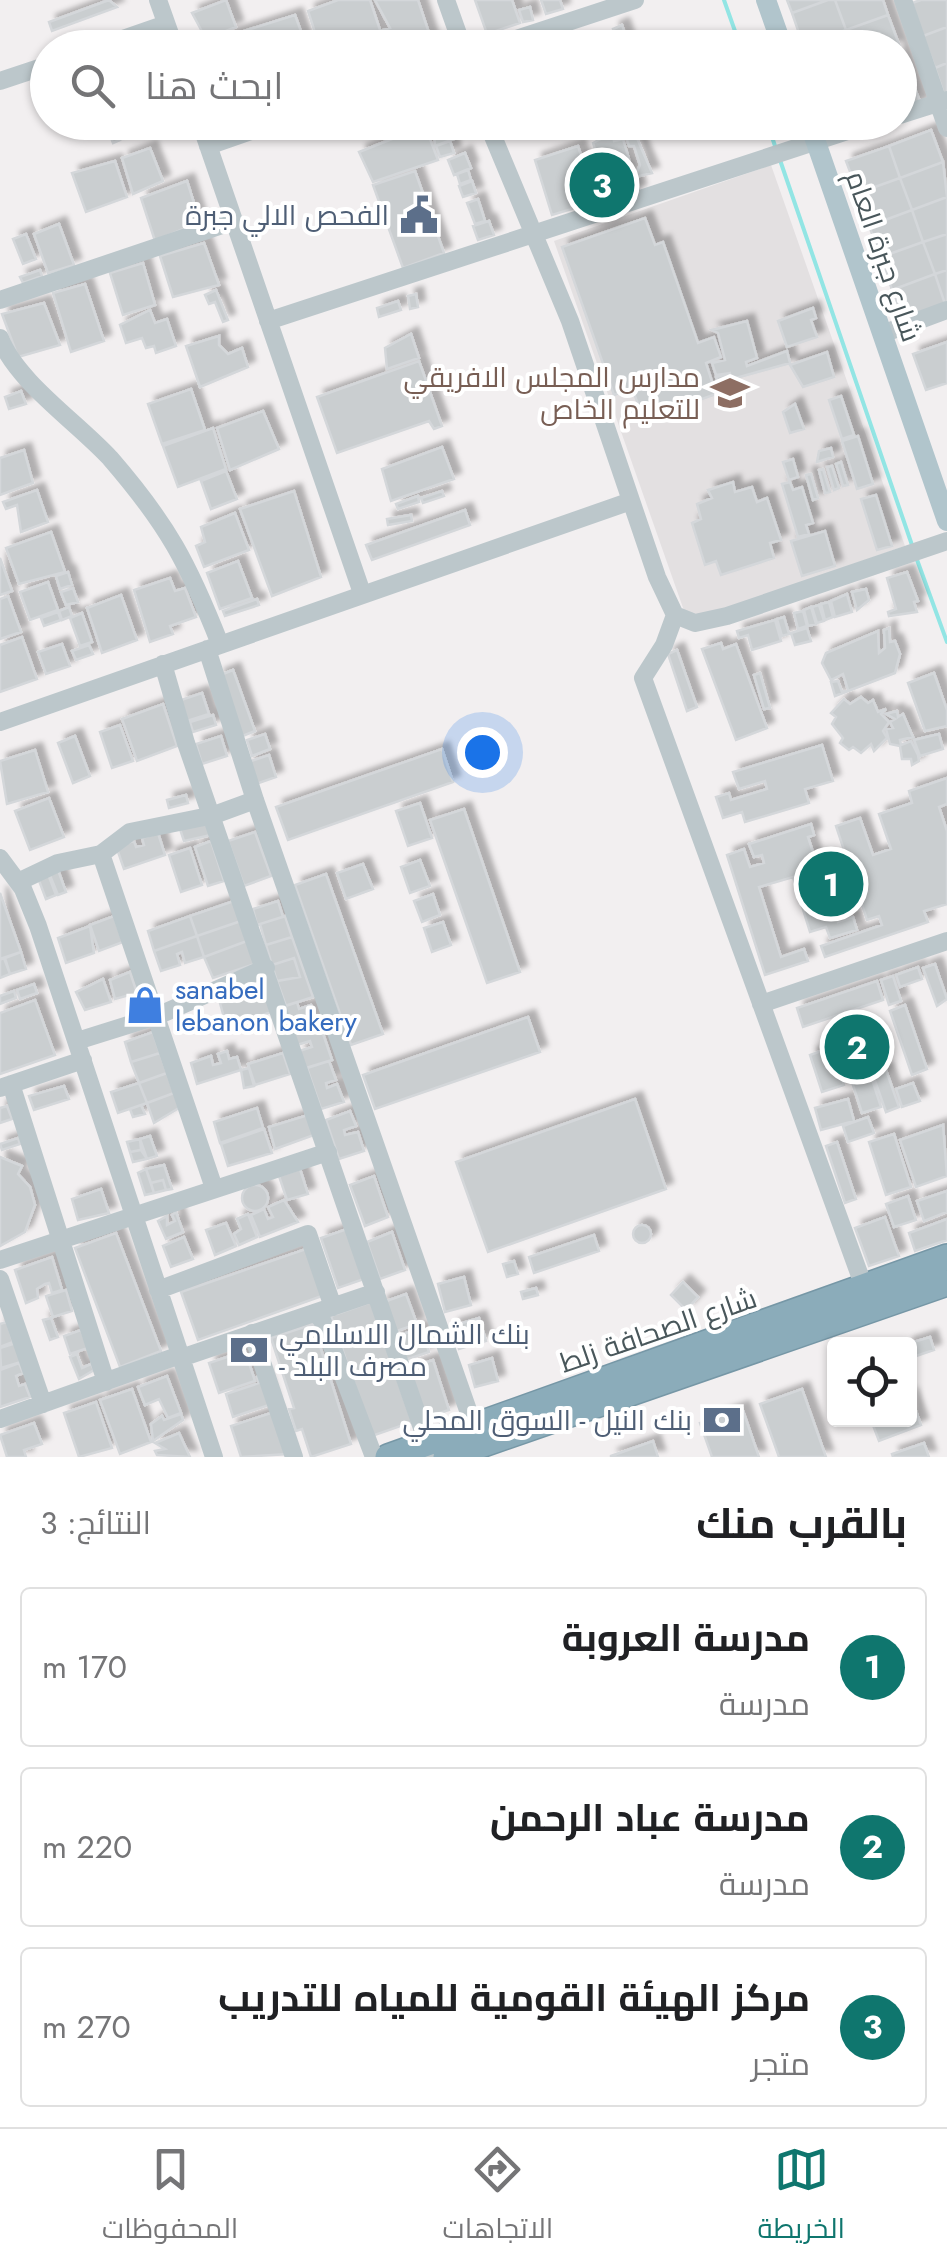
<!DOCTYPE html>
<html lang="ar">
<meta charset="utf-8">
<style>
body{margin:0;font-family:Jost,Cairo,sans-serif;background:#f2f2f2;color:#202124;direction:rtl}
.controls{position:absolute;right:30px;bottom:30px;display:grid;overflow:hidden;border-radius:10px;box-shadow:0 2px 8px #0004}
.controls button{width:90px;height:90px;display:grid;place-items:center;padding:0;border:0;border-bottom:2px solid #e0e0e0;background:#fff;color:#202124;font:50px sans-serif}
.you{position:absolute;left:482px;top:752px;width:35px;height:35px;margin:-25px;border:8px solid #fff;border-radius:50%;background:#1a73e8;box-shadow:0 0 0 15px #1a73e833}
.badge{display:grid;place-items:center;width:65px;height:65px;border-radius:50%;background:#0f766e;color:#fff;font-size:32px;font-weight:700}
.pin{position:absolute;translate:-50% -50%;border:5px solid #fff;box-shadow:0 2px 10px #0006}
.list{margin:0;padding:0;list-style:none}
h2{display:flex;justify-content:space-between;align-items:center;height:130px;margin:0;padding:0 40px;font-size:42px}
h2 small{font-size:32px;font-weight:400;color:#757577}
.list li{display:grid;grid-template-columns:65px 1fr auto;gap:30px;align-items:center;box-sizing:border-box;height:160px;margin:0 20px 20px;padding:0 20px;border:2px solid #e0e0e0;border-radius:10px}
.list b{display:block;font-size:38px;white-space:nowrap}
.list p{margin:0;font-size:32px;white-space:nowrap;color:#757577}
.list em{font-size:32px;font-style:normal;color:#757577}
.icon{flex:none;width:55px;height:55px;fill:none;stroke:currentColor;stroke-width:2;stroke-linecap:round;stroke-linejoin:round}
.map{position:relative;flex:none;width:947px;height:1457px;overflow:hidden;direction:ltr}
.search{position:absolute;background:#fff;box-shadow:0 2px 8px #0004;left:30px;right:30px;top:30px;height:110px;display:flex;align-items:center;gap:25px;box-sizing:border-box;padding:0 35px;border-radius:55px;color:#757577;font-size:38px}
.sheet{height:670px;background:#fff}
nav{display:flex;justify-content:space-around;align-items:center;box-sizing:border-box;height:140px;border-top:2px solid #e0e0e0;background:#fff;font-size:28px;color:#757577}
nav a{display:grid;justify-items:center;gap:5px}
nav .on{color:#0f766e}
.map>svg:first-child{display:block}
.education{fill:#e3e0e1}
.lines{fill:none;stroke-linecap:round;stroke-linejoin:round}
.stream{stroke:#92e5e4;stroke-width:4}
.building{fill:#caced0;stroke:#d4d7da;stroke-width:2.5;filter:url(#shadow)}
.highway-casing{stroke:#7697a6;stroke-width:28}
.minor{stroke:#bcc7cb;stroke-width:18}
.major{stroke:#b1c5cc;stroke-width:20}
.highway{stroke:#8bacba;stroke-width:25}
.labels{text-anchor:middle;stroke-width:8;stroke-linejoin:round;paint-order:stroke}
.service-label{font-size:28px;fill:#4e5e75;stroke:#fff;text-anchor:end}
.street-label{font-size:28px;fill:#49575b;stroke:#fff}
.education-label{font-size:28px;fill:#785e54;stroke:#fff;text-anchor:end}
.shop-label{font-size:28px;fill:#366cbe;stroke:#fff;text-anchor:start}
</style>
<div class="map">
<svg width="947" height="1457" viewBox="0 0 947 1457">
<defs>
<filter id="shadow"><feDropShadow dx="7" dy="-7" stdDeviation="2.5" flood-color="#0004"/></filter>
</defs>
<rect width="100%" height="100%" fill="#f2eff0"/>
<path class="education" d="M771,165L905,546L688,622L554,241Z"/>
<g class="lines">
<path class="stream" d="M724,0L741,48
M767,122L775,146
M780,160L913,548
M916,557L947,642"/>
</g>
<path class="building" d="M109,0L117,7L52,31L49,22Z
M226,0L236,27L206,39L192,13Z
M338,0H370L386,48H320L308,11Z
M375,0H418L434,48H389L383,30L390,28Z
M475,0H512L520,23L487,34Z
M541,0H560L563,9L546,14Z
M787,0H828L792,13Z
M828,0H835L846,30L803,45L792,13Z
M835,0H883L888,15L846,30Z
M921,0H947V27L923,36L912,3Z
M530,7L533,20L523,22L519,10Z
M295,15L307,48H204L203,44Z
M888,15L900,47L852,48L846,30Z
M622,25L630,48H619L613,29Z
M947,27V63L935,68L923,36Z
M846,30L852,48H804L803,45Z
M548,40L554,48H523L542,45Z
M900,47L911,79L900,83L898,48Z
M947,63V99L946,100L935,68Z
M911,79L921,104L900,111V83Z
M105,122H127L123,124L125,132L118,136L120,140L113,143Z
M510,122H549L551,126L514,137Z
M630,122L652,173L635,177L640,165L634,146H629L625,134L621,136L612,123Z
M458,123L462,136L435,146L434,131Z
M425,126L438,160L373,182L359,152Z
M931,130L943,162L900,178L889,146Z
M612,133L614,141L623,139L633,173L626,175L628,182L636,180L639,191L611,200L593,143Z
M450,141L454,153L440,157L436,146Z
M578,146L596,201L585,205L582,196L577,197L580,206L570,202L572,209L552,215L535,160Z
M889,146L900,178L858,193L846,161Z
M150,148L163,181L133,194L122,158Z
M465,153L471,168L454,175L448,160Z
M115,161L127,197L86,212L72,173Z
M943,162L947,197L912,210L900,178Z
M468,170L471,180L460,184L457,174Z
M415,171L444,253L403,268L373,185Z
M900,178L912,210L869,226L858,193Z
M187,181L200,222L155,241L141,198Z
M472,181L476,193L463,197L459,186Z
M947,197V234L923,242L912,210Z
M478,199L485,221L475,224L467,203Z
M912,210L923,242L881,257L869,226Z
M645,218L655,245L663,242L698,343L714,337L721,357L706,363L716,394L644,420L632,388L614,395L562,247Z
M489,221L494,235L478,240L473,226Z
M59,224L74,265L48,273L34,234Z
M26,234L36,259L23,264L13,239Z
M947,234V270L935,274L923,242Z
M923,242L935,274L892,290L881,257Z
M204,243L219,285L173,297L160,256Z
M143,263L155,305L123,315L110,273Z
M40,270L42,276L23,283L20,277Z
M947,270V306L946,307L935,274Z
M935,274L946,307L904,322L892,290Z
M85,284L104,341L71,352L53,293Z
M216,290L228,320L223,322L215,302L209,304L205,295Z
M416,294L418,307L410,309L408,296Z
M398,301L401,310L379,317L377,308Z
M44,303L60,345L18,357L2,314Z
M813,308L816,318L811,320L817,337L787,347L778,321Z
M150,310L155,323L167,319L176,346L156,353L154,346L146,348L142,338L126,343L120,325Z
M747,321L757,358L746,362L747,366L787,351L790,363L718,383L716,377L731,373L716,375L712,363L725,360L718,333L712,330Z
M411,334L419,358L387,369L385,348Z
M219,336V345L228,354L242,348L248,367L200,387L186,346Z
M947,342V383L926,390L913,354Z
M827,352L834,377L803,387L790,365Z
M419,361L442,426L434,429L429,421L337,453L317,397Z
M191,389L205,430L162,444L148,404Z
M21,391L26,404L9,409L5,397Z
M841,396L854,435L842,439L829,400Z
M795,404L804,429L790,433L783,412Z
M263,411L279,449L230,470L217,428Z
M213,428L226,469L178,487L163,446Z
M858,436L873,484L857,489L842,441Z
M442,447L454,479L391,501L382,469Z
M831,448L833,457L817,462L819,451Z
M24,450L33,483L0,495V458Z
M793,459L798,477L789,480L783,462Z
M841,462L848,485L843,486L836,464Z
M832,466L839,488L834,490L827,467Z
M823,469L830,492L825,493L819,470Z
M226,471L237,499L211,509L201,481Z
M811,474L818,498L813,500L806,475Z
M733,482L735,492L752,487L757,502L767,498L781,540L770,543L774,558L721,575L716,561L705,565L692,523L701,519L697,504L712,498L708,490Z
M790,482L793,490L802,487L813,523L806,525L809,534L798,537L782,484Z
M37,490L48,522L21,532L17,505L6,509L3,502Z
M294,491L321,577L272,596L240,509Z
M442,491L444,496L423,503L421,498Z
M876,495L892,546L877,550L861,499Z
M418,496L419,502L398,509L396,504Z
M465,510L470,525L372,560L366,545Z
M235,513L249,550L204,567L196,546L205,542L201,527Z
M411,515L412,521L388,525L387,519Z
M825,531L835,566L802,576L791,541Z
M51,532L65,572L19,584L6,548Z
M0,558L12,591L0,595Z
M238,561L252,598L220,609L207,573Z
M68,572L72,585L60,589L56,576Z
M907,572L918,601L914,602L917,612L889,616L888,612L896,609L887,578Z
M170,578L175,591L185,588L196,617L170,626L173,634L150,642L134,590Z
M48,582L58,610L30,620L20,592Z
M73,588L78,602L66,605L61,592Z
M866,589L869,600L857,610L852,592Z
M847,594L852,612L835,617L831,601Z
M121,595L137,640L102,653L87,608Z
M8,596L21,632L0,639V599Z
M257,599L259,605L225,616L223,611Z
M829,602L833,617L825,620L821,604Z
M819,605L824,621L817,623L812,607Z
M69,607L72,616L62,620L59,611Z
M811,607L816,624L808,626L804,610Z
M803,611L807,626L798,629L794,613Z
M58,612L61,620L44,626L41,618Z
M82,613L92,642L80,646L70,618Z
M784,617L789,634L782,636L777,619Z
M775,620L781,641L752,650L748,635L739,638L737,631Z
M807,628L811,641L795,645L791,633Z
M889,628L890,642L895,641L900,654L895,673L835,696L831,682L838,681L842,692L848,690L843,674L831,680L822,663L826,653L878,631L879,653L885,648L884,630Z
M22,637L37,679L0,692V645Z
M721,643L723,649L736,644L767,728L736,740L702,649Z
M62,644L70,666L46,674L38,652Z
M89,645L93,654L76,660L72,651Z
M677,650L697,707L687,711L668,654Z
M233,670L255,731L240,737L218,676Z
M760,673L770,708L764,709L754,675Z
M934,673L947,710V726L925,731L908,683Z
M202,693L209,714L187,721L181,700Z
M861,697L868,703L873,700L878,712L886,709L881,714L889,722L883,731L887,738L874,751L871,744L861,753L853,747L849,750L840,743L843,738L832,724L836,717L831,713L844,699L850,704Z
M163,704L177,746L137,761L122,719Z
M897,711L898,717L903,714L913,737L900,740L901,745L911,741L918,755L919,761L912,765L911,759H902L900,746L890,744L886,729L893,728L890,722L895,719L886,714Z
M213,715L216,725L193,732L190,722Z
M120,725L133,761L112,768L100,732Z
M265,734L270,749L252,756L247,740Z
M939,734L943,749L920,756L914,740Z
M75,736L90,776L73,783L58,743Z
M221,736L227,756L202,764L196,744Z
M822,745L833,781L805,789L809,803L745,822L742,812L723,818L716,797L729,793L731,800L767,789L765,781L739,789L733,772Z
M442,749L453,782L288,840L276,807Z
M35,750L48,792L7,804L0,761Z
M269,755L276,777L256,784L248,762Z
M947,778V804L939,807L947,831V904L924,911L928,922L825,957L821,946L882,925L879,916L867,920L836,826L860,818L873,855L891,849L879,814L912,803L909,791Z
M186,795L188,803L169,808L167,800Z
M49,798L64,837L30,850L15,811Z
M420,803L432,838L408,846L396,811Z
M464,809L520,972L487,983L430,820Z
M205,818L211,835L184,841L179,826Z
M811,824L814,835L808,837L824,886L840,881L847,904L834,908L838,922L853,917L857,930L830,938L826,927L810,932L793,877L759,887L781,957L804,949L808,961L765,975L727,855L744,849L750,867L764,863L762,855L754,857L749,844Z
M255,832L271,876L244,886L228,841Z
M158,833L165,855L124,869L116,846L134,841L136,847L144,845L142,838Z
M211,841L224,881L208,886L195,847Z
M190,848L202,885L181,892L169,855Z
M420,860L430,886L410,893L401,867Z
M363,864L373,889L346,899L337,873Z
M58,870L66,892L58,895L49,873Z
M48,874L56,895L46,899L38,878Z
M326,874L383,1034L351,1045L295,885Z
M0,893L21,952L0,959Z
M433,894L440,915L422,922L414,901Z
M234,901L241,921L197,936L190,916Z
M278,901L283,917L257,925L253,909Z
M114,916L123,942L99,951L90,925Z
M190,916L197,936L154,951L148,931Z
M285,916L292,937L266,945L260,924Z
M241,921L247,941L204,957L197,936Z
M443,922L451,945L432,952L424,928Z
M90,926L94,953L66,963L58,938Z
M197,936L204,957L185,963L182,952L177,954L180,965L161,971L154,951Z
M292,937L313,997L286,1006L277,981L300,977L294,958L272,965L266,945Z
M247,941L255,964L213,978L204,957Z
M21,952L26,969L10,974L5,958Z
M4,958L10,974L0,978V960Z
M294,958L300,977L277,981L272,965Z
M935,964L947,999L937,1006L923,968Z
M918,967L922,979L900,987L896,975Z
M130,972L137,993L115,999L110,980Z
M893,976L901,1001L889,1005L881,980Z
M103,979L111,1002L85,1010L76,992Z
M877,981L883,1000L803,1027L797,1008Z
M34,984L37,993L20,999L17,990Z
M263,990L271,1012L227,1028L220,1003Z
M14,991L16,998L0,1004V996Z
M35,1000L55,1055L0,1074V1013Z
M297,1002L299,1009L311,1005L316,1020L291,1028L284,1006Z
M905,1005L927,1069L912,1075L890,1011Z
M528,1017L540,1052L375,1109L363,1075Z
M318,1019L332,1060L306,1068L299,1051L312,1047L310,1041L297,1045L291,1028L304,1023L307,1032L315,1030L312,1021Z
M153,1032L160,1053L131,1062L125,1042Z
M857,1033L881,1107L862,1113L838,1039Z
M832,1047L844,1085L822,1092L810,1055Z
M227,1051L229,1059L237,1057L241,1070L197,1084L191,1063L211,1056L213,1065L221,1063L218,1054Z
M160,1053L167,1073L139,1083L131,1062Z
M283,1053L290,1074L255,1085L248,1064Z
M329,1061L336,1080L326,1083L327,1088L337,1084L344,1102L321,1109L307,1068Z
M249,1068L254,1086L244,1088L241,1070Z
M886,1070L899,1107L886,1112L873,1075Z
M167,1073L174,1093L147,1103L139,1083Z
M139,1083L147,1103L118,1113L111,1092Z
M913,1083L920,1101L902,1107L896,1089Z
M64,1086L69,1099L34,1110L29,1096Z
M174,1093L179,1108L154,1123L147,1103Z
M635,1099L666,1189L488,1252L456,1162Z
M848,1099L854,1121L821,1130L815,1108Z
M141,1105L145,1114L133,1117L130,1109Z
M7,1106L12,1119L0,1123V1108Z
M257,1108L263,1128L220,1143L214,1122Z
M350,1111L356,1126L344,1130L345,1135L358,1132L364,1151L339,1159L326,1120Z
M308,1115L314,1135L275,1149L269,1127Z
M868,1117L874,1133L848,1142L843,1126Z
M943,1125L947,1176L916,1187L900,1140Z
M264,1129L272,1153L228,1166L221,1144Z
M894,1134L911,1187L886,1195L869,1142Z
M150,1136L157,1156L147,1159L140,1139Z
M18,1138L20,1144L2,1150L0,1144Z
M140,1139L141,1150L130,1152L127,1142Z
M837,1142L856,1199L845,1203L826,1146Z
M141,1150L147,1159L133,1162L130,1152Z
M0,1157L22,1166L18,1174L30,1187L35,1205L25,1232L0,1246Z
M164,1165L172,1189L166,1190L163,1180L151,1183L146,1169Z
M146,1169L154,1193L145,1195L138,1173Z
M300,1169L308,1194L287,1200L279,1176Z
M374,1176L388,1217L365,1226L350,1185Z
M163,1180L166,1190L154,1193L151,1183Z
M242 1198a13 13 0 1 1 26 0a13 13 0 1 1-26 0Z
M101,1189L109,1213L78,1220L72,1199Z
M947,1191V1212L924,1221L917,1201Z
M908,1196L916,1220L894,1227L886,1204Z
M284,1200L298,1222L260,1237L251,1215L264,1209L268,1219L273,1217L268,1207Z
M176,1212L183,1232L166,1239L158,1221L167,1216V1225L175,1221L172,1215Z
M248,1214L257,1237L239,1245L234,1234L241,1229L237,1219Z
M885,1217L899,1256L869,1266L855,1228Z
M947,1219V1240L915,1251L909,1233Z
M226,1223L236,1246L215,1255L206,1230Z
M633 1234a9 9 0 1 1 18 0a9 9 0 1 1-18 0Z
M347,1229L364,1279L338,1288L321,1238Z
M392,1232L405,1270L380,1279L367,1242Z
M116,1233L161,1351L120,1367L75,1248Z
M594,1235L599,1251L534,1273L529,1257Z
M184,1237L193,1259L171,1267L163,1246Z
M306,1249L322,1296L198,1340L181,1292Z
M52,1257L62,1290L52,1293L49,1283L45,1284L37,1289L38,1298L26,1303L15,1270Z
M514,1261L518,1274L507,1277L503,1264Z
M464,1277L471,1305L445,1312L438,1284Z
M683,1282L698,1297L686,1310L671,1295Z
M536,1288L538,1295L523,1299L521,1292Z
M66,1290L72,1311L53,1317L46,1296Z
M406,1294L417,1324L391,1333L381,1303Z
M371,1302L412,1422L372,1436L331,1316Z
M51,1318L58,1337L50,1340L43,1320Z
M479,1318L486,1341L459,1349L452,1326Z
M7,1322L13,1342L0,1347V1324Z
M313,1324L351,1444L311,1457L302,1429L296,1431L289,1409L294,1408L271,1338Z
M421,1328L429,1352L402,1361L394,1337Z
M81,1330L88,1348L70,1354L64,1336Z
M930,1337L934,1350L910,1358L907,1344Z
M16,1343L21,1362L1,1368L0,1348Z
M245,1351L255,1381L219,1393L209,1363Z
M77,1354L82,1368L91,1364L94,1370L79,1379L70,1357Z
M492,1358L498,1381L475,1387L469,1365Z
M433,1360L449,1410L421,1419L405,1369Z
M19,1363L23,1373L16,1376L19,1386L25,1384L30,1397L0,1407V1370Z
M263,1375L272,1404L233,1417L226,1394L259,1383L257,1377Z
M167,1376L181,1413L168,1418L159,1399L145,1405L138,1387Z
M132,1389L151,1442L120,1454L100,1400Z
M802,1389L826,1457H779L760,1404Z
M910,1394L921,1425L879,1441L871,1420H910Z
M96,1402L112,1448L79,1457L64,1413Z
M742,1408L759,1457H712L700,1423Z
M274,1412L288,1454L241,1457L231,1426Z
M181,1414L183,1420L153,1441L151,1424L162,1416L164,1420Z
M34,1423L42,1444L24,1450L26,1457H7L0,1435Z
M179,1433L190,1457L157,1455L155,1451L165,1449L155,1443Z
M653,1441L658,1457H611V1456Z
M924,1443L929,1457H893L892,1454Z"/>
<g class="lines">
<g class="highway-casing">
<path id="highway" d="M388,1457L947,1257
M446,1457L947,1283"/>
</g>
<path class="minor" d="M158,0L175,48
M446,0L463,48
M903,0L947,128
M97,48L166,24
M489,48L635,0
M0,81L48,65
M900,115L947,100
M200,122L362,593
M487,122L570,321L657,577L675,615L695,623L727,616L947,541
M208,146L277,122
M0,300L234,221
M268,321L875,122
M882,334L947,310
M0,338C16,381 78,423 110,458C168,525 188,563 220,644
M675,615L664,645L643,678L868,1298
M207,649L255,800L477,1436
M163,664L186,743L432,1457
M0,722L631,501
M101,854L214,1188
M0,858L23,889L38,926L214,1457
M18,882L58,863L101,854L130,832L214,815L255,800
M761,1004L947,941
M77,1041L157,1016L266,968
M11,1084L106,1382
M0,1088L83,1060
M0,1260L328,1152
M0,1279L43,1404
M158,1290L308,1234L333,1307
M315,1313L322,1320L374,1457
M252,1333L294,1457
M181,1358L376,1292
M0,1419L180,1355"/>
<path class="major" d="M766,0L783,48
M809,122L947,521"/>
<use href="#highway" class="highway"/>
</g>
<defs>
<g id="civic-bare" transform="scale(3)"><path d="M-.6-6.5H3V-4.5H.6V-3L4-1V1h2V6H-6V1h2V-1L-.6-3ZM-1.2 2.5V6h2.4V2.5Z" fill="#5c6f8a" stroke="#fff" stroke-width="2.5" paint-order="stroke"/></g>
<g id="school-bare" transform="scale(3)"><path d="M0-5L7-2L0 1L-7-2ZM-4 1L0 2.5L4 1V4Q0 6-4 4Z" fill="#8d6e63" stroke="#fff" stroke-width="2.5" paint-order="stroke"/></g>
<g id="shop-bare" transform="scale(3)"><path d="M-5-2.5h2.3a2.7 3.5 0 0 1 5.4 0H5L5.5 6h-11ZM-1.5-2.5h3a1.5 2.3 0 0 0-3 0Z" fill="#3f7fe0" stroke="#fff" stroke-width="2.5" paint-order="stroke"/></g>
<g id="bank-bare" transform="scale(3)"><path d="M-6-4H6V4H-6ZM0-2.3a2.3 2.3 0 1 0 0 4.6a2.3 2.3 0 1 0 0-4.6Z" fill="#5c6f8a" stroke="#fff" stroke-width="2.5" paint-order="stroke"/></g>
</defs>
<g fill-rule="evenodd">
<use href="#civic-bare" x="419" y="215"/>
<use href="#school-bare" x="730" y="393"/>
<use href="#shop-bare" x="145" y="1005"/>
<use href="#bank-bare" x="249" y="1350"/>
<use href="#bank-bare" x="722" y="1420"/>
</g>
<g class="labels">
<g class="service-label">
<text x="389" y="225">الفحص الالي جبرة</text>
<text x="279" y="1344" text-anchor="start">بنك الشمال الاسلامي<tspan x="279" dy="32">- مصرف البلد</tspan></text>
<text x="692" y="1430">بنك النيل - السوق المحلي</text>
</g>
<g class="street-label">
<text transform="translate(884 256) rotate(71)" y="10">شارع جبرة العام</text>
<text transform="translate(658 1330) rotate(-19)" y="10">شارع الصحافة زلط</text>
</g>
<g class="education-label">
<text x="700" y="387">مدارس المجلس الافريقي<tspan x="700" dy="32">للتعليم الخاص</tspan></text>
</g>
<g class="shop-label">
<text x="175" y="999">sanabel<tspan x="175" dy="32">lebanon bakery</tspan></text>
</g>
</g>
</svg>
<div class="controls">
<button><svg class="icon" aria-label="locate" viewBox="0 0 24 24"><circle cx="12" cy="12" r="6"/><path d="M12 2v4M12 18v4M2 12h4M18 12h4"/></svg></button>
</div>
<div class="you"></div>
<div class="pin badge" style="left:831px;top:884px">1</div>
<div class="pin badge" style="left:857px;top:1047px">2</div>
<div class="pin badge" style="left:602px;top:185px">3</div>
<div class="search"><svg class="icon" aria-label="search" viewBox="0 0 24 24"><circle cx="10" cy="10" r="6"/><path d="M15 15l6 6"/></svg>ابحث هنا</div>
</div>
<section class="sheet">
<h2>بالقرب منك<small>النتائج: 3</small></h2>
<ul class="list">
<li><span class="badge">1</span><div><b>مدرسة العروبة</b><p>مدرسة</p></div><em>170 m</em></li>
<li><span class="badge">2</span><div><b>مدرسة عباد الرحمن</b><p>مدرسة</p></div><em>220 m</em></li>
<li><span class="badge">3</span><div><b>مركز الهيئة القومية للمياه للتدريب</b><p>متجر</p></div><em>270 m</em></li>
</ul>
</section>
<nav>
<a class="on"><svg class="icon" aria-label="map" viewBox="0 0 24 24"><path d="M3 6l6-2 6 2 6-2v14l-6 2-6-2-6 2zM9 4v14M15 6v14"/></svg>الخريطة</a>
<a><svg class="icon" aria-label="directions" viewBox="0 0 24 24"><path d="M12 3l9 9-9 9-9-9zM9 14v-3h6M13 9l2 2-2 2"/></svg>الاتجاهات</a>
<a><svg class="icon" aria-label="saved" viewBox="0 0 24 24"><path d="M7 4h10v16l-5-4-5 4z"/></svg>المحفوظات</a>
</nav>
